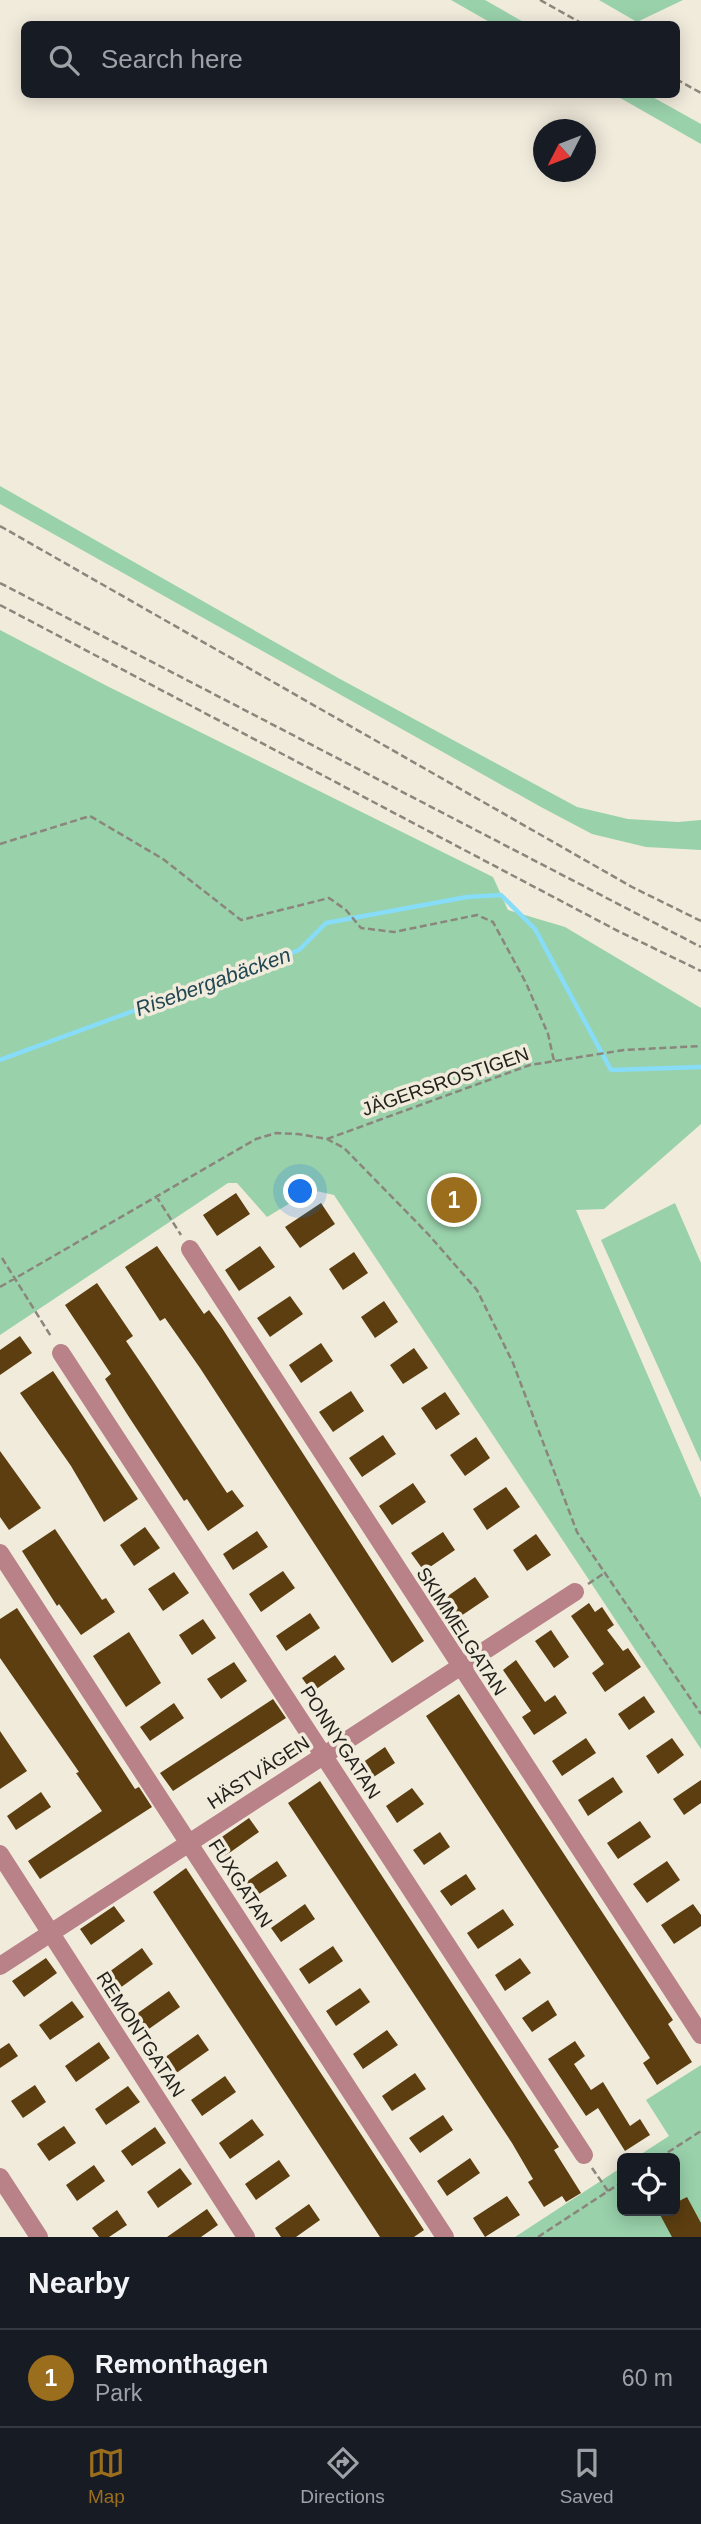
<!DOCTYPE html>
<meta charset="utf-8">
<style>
body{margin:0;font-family:Helvetica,sans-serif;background:#242831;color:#f1f3f6}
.controls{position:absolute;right:21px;bottom:21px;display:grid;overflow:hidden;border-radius:10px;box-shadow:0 4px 18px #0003}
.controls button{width:63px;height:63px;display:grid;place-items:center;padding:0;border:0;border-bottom:2px solid #363941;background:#171b24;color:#f1f3f6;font:35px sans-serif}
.compass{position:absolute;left:533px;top:119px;width:63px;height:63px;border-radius:50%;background:#171b24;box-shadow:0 4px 18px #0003;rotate:228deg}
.you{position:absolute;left:301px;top:1192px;width:24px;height:24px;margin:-18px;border:5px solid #fff;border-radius:50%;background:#1a73e8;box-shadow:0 0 0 10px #1a73e833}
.badge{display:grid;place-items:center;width:46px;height:46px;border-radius:50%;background:#9b6e1e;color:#fff;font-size:23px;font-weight:700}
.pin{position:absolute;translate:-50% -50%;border:4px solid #fff;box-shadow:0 2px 7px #0006}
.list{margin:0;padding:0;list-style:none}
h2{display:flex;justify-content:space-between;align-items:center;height:91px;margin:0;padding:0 28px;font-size:30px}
h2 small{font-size:23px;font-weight:400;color:#9ea1a6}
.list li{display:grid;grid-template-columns:46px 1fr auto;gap:21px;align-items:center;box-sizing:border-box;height:98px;padding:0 28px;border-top:2px solid #363941}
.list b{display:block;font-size:26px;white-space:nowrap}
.list p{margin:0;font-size:23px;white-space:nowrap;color:#9ea1a6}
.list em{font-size:23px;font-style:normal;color:#9ea1a6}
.icon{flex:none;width:38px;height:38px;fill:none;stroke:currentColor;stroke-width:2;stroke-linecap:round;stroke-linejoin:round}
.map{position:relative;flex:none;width:701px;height:2237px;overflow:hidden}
.search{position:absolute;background:#171b24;box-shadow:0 4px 18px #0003;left:21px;right:21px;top:21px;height:77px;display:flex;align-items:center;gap:18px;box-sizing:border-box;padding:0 24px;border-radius:10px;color:#9ea1a6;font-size:26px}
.sheet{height:189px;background:#171b24}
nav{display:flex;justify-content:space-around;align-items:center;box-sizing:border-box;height:98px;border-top:2px solid #363941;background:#171b24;font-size:19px;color:#9ea1a6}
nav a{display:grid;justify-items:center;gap:4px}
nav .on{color:#9b6e1e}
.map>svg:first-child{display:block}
.green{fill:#99d1ab}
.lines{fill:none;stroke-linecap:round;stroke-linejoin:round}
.stream{stroke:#87dcf8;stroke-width:4.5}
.building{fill:#5c3e10}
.path{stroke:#8a867c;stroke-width:2.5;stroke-dasharray:7 3.5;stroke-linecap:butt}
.street{stroke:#b98288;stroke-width:18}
.labels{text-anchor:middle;stroke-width:7;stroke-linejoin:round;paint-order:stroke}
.street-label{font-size:19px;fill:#23211c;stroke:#f1ebdc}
.water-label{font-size:21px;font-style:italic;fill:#204753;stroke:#f1ebdc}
</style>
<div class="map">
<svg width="701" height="2237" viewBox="0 0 701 2237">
<rect width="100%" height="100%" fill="#f1ebdc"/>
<path class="green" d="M451,0H485L527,24H493Z
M599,0H683L637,22Z
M615,95H649L701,124V144Z
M0,486L340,679L577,807L628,819L678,822L701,820V850L646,847L592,834L541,807L0,504Z
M0,630L107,686L493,877L508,910L565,927L701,1008V1124L604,1209L576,1210L701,1498V1749L334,1195L312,1190L267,1217L237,1183H228L0,1335Z
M675,1203L701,1263V1462L601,1240Z
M701,2065V2237H515L622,2167V2211H675V2158H635L669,2136L646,2100Z"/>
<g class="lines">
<path class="stream" d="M0,1060L299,950L326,923L467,897L501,895L535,929L611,1070L701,1067"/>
</g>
<path class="building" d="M236,1193L250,1214L217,1236L203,1215Z
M321,1203L335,1224L300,1248L285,1227Z
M157,1246L204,1314L209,1310L222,1328L424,1641L392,1663L200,1368L165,1318L160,1321L125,1267Z
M260,1246L275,1267L239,1291L225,1270Z
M354,1252L368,1273L343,1290L329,1269Z
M97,1283L133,1336L126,1341L149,1375L227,1493L232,1490L244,1506L208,1531L187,1499L184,1501L127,1414L105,1379L111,1374L65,1305Z
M290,1296L303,1314L270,1337L257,1318Z
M384,1301L398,1322L375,1338L361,1317Z
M20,1336L32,1353L0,1375V1350Z
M321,1343L333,1361L301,1383L289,1365Z
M414,1348L428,1368L403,1384L390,1365Z
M53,1371L138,1499L104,1522L71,1466L20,1393Z
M351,1391L364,1411L333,1432L319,1412Z
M445,1392L460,1414L436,1430L421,1408Z
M383,1435L396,1454L362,1477L349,1458Z
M476,1437L490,1458L465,1476L450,1455Z
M0,1451L41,1508L9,1530L0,1517Z
M413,1483L426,1502L392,1525L379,1506Z
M506,1487L520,1507L487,1530L473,1509Z
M145,1527L160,1548L134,1566L120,1545Z
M55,1529L102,1600L106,1598L115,1612L81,1635L59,1604L57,1606L22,1551Z
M257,1531L268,1547L233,1570L223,1554Z
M443,1532L455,1550L424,1571L411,1553Z
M536,1534L551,1555L527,1571L513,1550Z
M283,1571L295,1588L261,1612L249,1594Z
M174,1572L189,1593L163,1611L148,1589Z
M475,1577L489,1597L455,1620L442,1600Z
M589,1603L595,1612L602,1607L614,1625L607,1630L623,1651L628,1648L641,1667L605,1692L592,1673L604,1664L571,1616Z
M17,1608L135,1789L139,1787L152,1807L40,1879L28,1861L102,1811L76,1773L79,1772L0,1658V1619Z
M310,1613L320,1628L286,1651L276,1636Z
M203,1619L216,1638L192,1655L179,1635Z
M551,1630L569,1657L554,1668L535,1641Z
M129,1632L161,1683L126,1707L93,1656Z
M335,1655L345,1669L312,1692L302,1678Z
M516,1660L545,1702L555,1695L567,1713L534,1735L522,1717L531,1711L503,1670Z
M234,1662L247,1681L221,1699L207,1679Z
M459,1694L673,2020L668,2024L692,2062L657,2085L643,2063L650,2058L426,1716Z
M644,1696L655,1712L629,1730L618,1714Z
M273,1699L286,1718L173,1791L160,1773Z
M174,1703L184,1718L150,1741L140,1727Z
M0,1731L27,1771L0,1789Z
M586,1738L596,1753L562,1776L552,1761Z
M672,1738L684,1755L658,1774L646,1756Z
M385,1747L395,1763L369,1780L359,1765Z
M613,1777L623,1792L588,1816L578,1800Z
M701,1780V1803L684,1815L673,1799Z
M320,1781L559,2147L554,2150L581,2193L566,2202L562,2196L544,2207L528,2182L533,2179L512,2143L288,1803Z
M412,1788L424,1804L397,1823L386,1806Z
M41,1792L51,1807L16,1830L7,1816Z
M249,1818L259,1832L225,1856L216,1841Z
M640,1821L651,1837L618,1859L607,1843Z
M440,1832L450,1847L424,1865L413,1850Z
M277,1861L287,1876L253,1898L243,1884Z
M667,1861L680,1880L647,1903L633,1884Z
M186,1868L424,2230L414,2237H380L153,1892Z
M466,1874L476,1889L451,1906L440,1891Z
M305,1904L315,1919L281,1942L271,1928Z
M693,1904L701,1915V1926L674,1944L661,1925Z
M114,1906L125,1921L91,1945L80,1929Z
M503,1909L514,1925L478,1949L467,1933Z
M333,1946L343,1961L309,1984L299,1969Z
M142,1948L153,1964L120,1988L109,1972Z
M46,1958L57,1973L24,1997L12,1981Z
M520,1958L531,1973L505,1991L495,1975Z
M360,1988L370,2002L336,2026L326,2011Z
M169,1991L180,2007L146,2031L135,2015Z
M548,2000L557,2015L532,2032L522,2018Z
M72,2001L84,2017L50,2040L39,2025Z
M387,2030L398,2045L363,2069L353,2054Z
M198,2034L209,2050L175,2074L164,2058Z
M575,2041L585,2056L574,2064L591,2090L603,2082L630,2126L640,2119L650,2135L625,2151L598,2108L586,2116L548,2059Z
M99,2042L110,2058L76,2082L65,2066Z
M9,2043L18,2056L0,2068V2049Z
M415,2073L426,2089L392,2111L382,2096Z
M225,2076L236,2092L202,2116L191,2100Z
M35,2085L46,2102L23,2118L11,2101Z
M128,2086L140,2102L106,2125L95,2109Z
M443,2115L453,2130L420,2153L409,2138Z
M252,2119L264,2135L230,2159L219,2143Z
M64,2126L76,2143L49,2161L37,2144Z
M155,2127L166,2143L132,2166L121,2151Z
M470,2158L480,2173L447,2196L437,2181Z
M279,2160L290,2176L256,2200L245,2184Z
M94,2165L105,2181L77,2201L66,2185Z
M180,2168L192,2184L158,2208L147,2192Z
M507,2196L520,2215L485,2237L473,2218Z
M687,2197L701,2223V2237H672L658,2211H675V2203Z
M309,2204L320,2220L296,2237H281L275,2228Z
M207,2209L218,2225L201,2237H167Z
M117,2210L127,2225L109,2237H99L92,2228Z"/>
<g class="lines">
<path class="path" d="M540,0L583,24
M676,79L701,93
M0,526L632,887L701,921
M0,583L701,947
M0,605L616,930L701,971
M0,844L90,816L163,859L241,920L329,898L346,910L361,928L394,932L477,915L493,922L526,983L548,1034L554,1061
M327,1139L530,1065L624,1050L701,1046
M156,1196L181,1235
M2,1258L52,1338
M0,1287L256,1139L276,1133L298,1134L327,1139L344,1148L428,1234L477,1290L513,1363L577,1532L701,1714
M588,1584L603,1574
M659,2158L701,2131
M592,2168L608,2191
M538,2237L622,2182"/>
<path class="street" d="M190,1249L701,2035
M61,1353L584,2155
M0,1553L445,2237
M0,1854L246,2237
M0,1966L575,1592
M0,2177L39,2237"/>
</g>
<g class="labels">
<g class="street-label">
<text transform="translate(445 1081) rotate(-19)" y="7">JÄGERSROSTIGEN</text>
<text transform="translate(462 1631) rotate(57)" y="7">SKIMMELGATAN</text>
<text transform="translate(341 1742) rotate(57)" y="7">PONNYGATAN</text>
<text transform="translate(258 1772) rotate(-33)" y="7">HÄSTVÄGEN</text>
<text transform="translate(241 1883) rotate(57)" y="7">FUXGATAN</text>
<text transform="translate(141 2034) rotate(57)" y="7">REMONTGATAN</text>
</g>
<g class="water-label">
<text transform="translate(213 982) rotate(-20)" y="7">Risebergabäcken</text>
</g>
</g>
</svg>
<div class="controls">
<button><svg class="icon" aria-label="locate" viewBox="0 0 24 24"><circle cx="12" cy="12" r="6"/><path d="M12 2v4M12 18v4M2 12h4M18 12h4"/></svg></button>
</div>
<svg class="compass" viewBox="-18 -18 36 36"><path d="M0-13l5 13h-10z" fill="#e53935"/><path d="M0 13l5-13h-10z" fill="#9ea1a6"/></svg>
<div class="you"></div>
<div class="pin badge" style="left:454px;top:1200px">1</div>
<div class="search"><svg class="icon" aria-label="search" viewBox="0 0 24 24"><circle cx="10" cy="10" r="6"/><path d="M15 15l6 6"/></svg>Search here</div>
</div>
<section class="sheet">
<h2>Nearby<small></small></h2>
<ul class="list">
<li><span class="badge">1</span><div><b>Remonthagen</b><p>Park</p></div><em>60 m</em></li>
</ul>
</section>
<nav>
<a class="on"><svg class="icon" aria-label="map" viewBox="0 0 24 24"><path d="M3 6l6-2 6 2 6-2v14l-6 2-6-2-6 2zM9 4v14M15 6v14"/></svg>Map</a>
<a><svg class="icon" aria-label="directions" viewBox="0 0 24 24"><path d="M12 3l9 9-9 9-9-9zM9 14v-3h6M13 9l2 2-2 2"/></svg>Directions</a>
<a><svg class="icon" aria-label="saved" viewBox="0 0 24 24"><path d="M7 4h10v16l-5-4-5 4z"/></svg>Saved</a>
</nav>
